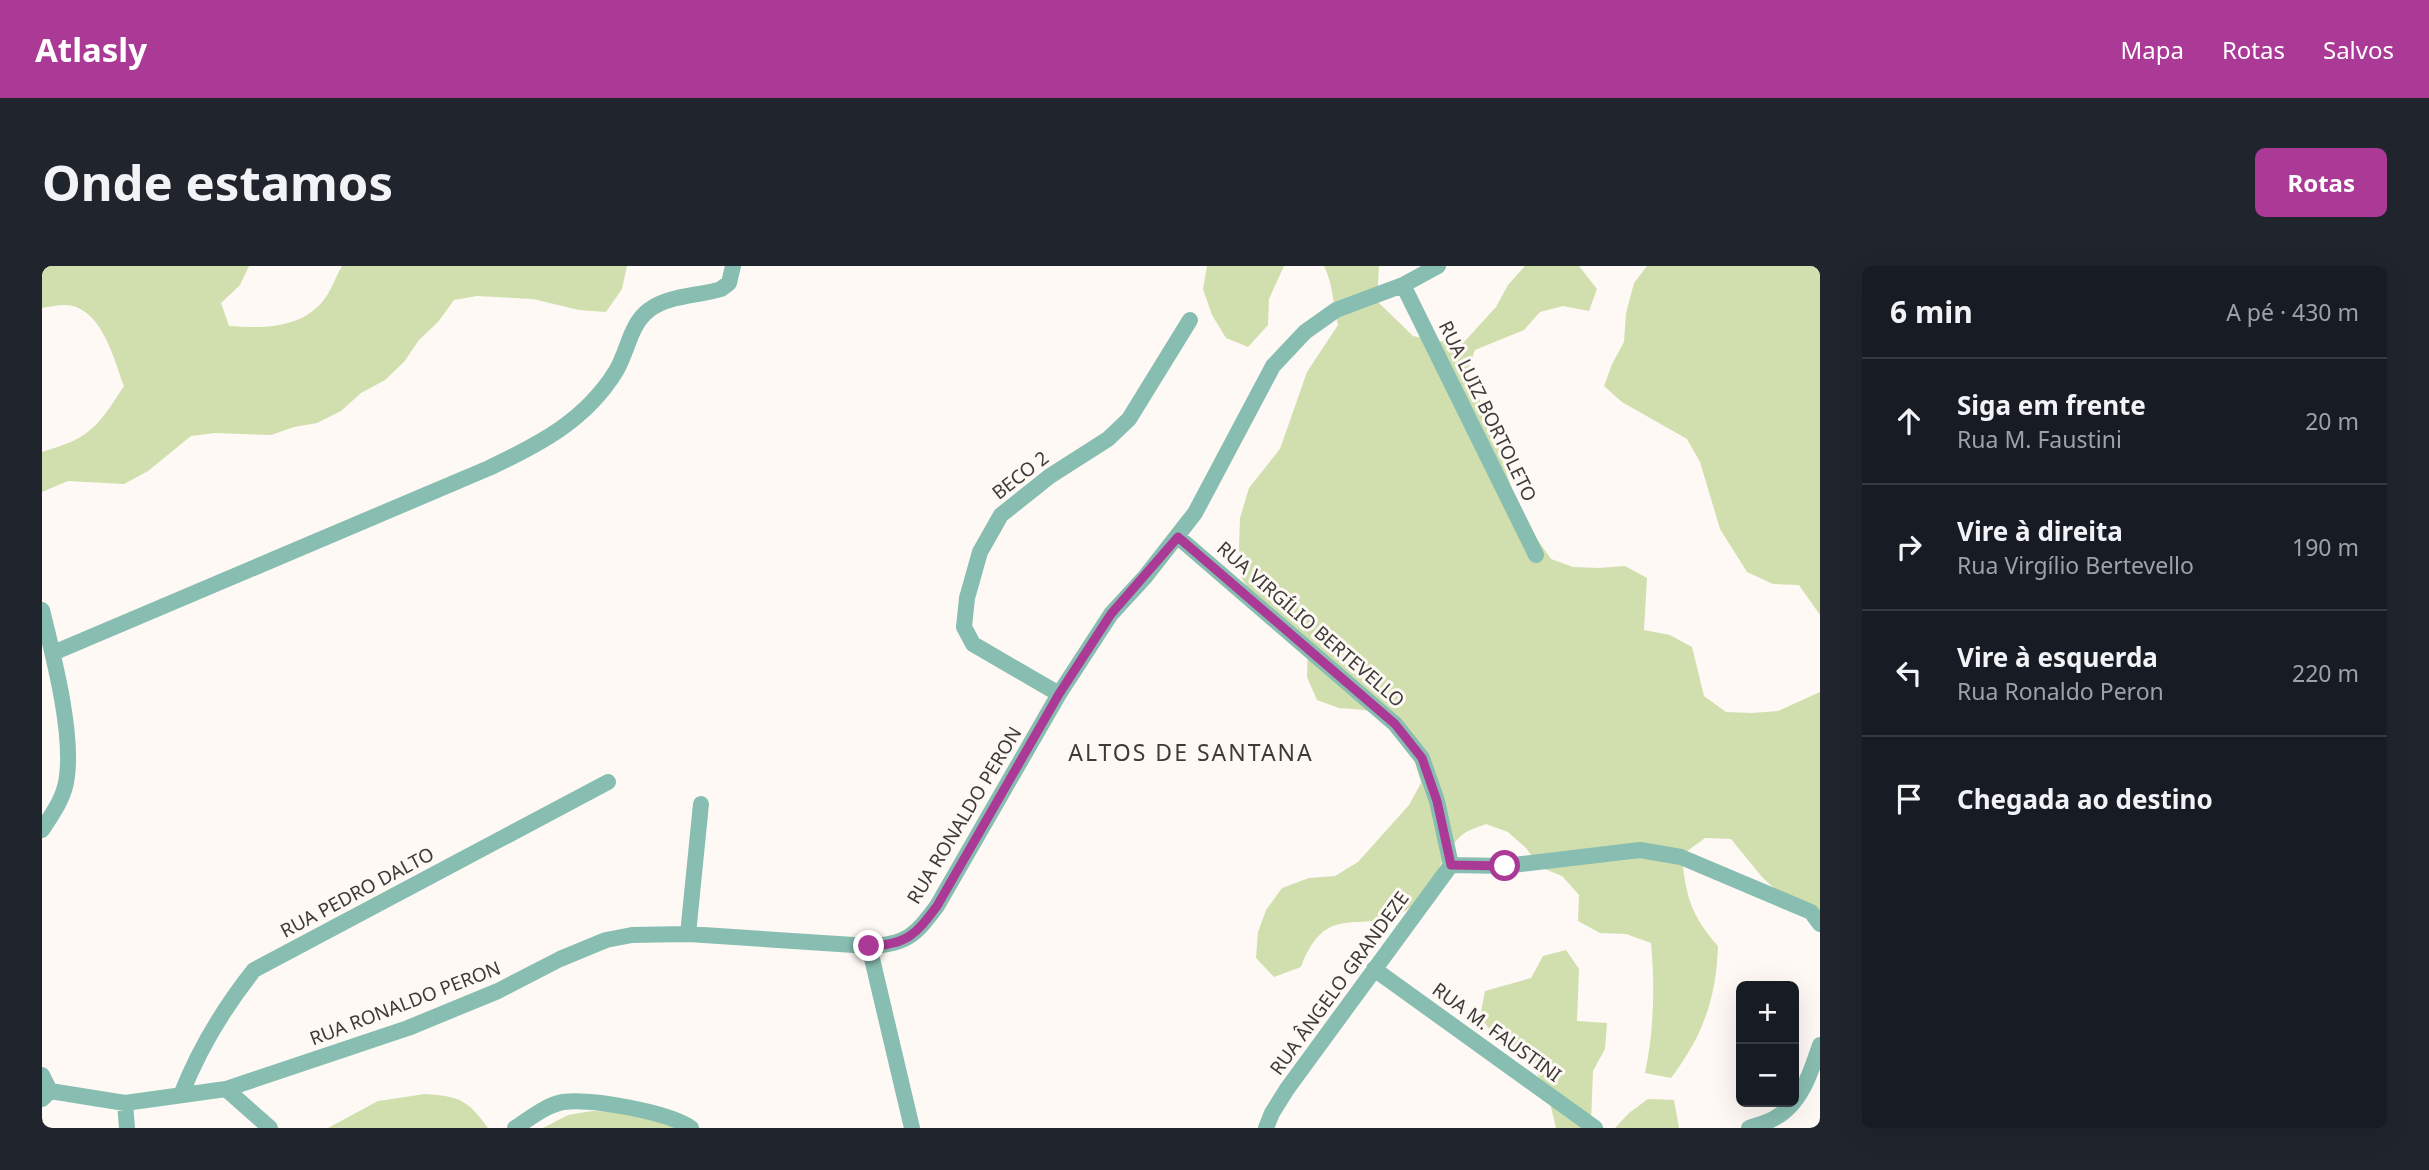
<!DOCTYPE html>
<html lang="pt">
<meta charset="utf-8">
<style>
body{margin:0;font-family:"Noto Sans",sans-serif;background:#20242c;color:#f1f3f6}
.controls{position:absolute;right:21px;bottom:21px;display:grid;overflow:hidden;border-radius:10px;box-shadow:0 7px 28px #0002}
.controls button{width:63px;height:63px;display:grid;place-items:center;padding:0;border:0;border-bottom:2px solid #363941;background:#171b24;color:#f1f3f6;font:35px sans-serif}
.stop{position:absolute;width:21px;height:21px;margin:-16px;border:5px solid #ab3a96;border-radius:50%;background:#fff}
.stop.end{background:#ab3a96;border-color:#fff;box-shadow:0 2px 7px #0008}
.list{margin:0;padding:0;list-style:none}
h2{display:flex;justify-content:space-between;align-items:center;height:91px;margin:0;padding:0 28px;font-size:30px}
h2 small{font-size:23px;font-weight:400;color:#9ea1a6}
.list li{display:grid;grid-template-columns:46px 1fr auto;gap:21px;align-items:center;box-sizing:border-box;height:126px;padding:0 28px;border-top:2px solid #363941}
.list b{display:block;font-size:26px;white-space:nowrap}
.list p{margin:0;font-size:23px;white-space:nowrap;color:#9ea1a6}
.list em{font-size:23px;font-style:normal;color:#9ea1a6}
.icon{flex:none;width:38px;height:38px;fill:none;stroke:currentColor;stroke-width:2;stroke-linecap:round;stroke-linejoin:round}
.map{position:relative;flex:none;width:1778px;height:862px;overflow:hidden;border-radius:10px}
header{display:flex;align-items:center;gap:42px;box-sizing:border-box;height:98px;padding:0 35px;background:#ab3a96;color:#fff}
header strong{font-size:33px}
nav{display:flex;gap:38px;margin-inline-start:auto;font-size:24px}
.intro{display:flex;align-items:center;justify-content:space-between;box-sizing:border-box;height:168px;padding:0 42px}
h1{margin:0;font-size:49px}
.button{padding:18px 32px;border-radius:10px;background:#ab3a96;color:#fff;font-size:24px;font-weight:700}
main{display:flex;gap:42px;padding:0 42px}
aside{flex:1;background:#171b24;border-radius:10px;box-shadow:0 7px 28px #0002}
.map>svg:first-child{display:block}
.green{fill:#d0dfad}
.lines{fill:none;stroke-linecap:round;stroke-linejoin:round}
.minor{stroke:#88beb1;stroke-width:16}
.route{stroke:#ab3a96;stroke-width:9}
.labels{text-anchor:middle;stroke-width:6;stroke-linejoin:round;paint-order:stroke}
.street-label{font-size:19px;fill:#3e3b3a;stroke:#fef9f4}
.quarter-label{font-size:23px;letter-spacing:2px;fill:#3e3b3a;stroke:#fef9f4}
</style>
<header>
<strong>Atlasly</strong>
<nav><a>Mapa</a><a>Rotas</a><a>Salvos</a></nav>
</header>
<div class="intro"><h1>Onde estamos</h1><a class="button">Rotas</a></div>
<main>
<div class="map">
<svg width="1778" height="862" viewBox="0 0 1778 862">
<rect width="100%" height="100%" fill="#fef9f4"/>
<path class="green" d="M0,0H207L198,19L179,37L187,60C225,63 267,62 287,26C292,17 295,8 300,0H585L580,23L564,46L537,44L491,33L435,30L412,34L396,56L377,74L362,96L343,114L319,127L299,145L275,157L252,161L229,169L173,167L149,170L106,205L82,218L26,215L0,226V186C15,181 34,176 47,165C61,154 72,135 82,120C72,93 59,39 22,39C15,39 7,41 0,42Z
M1165,0H1242L1227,33L1226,59L1206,81L1184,72L1170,49L1161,23Z
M1282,0H1337L1335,35L1371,70L1396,75L1422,76L1454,41L1466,19L1483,0H1537L1555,23L1547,45L1521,40L1498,46L1482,64L1433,84L1425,106L1448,156L1471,227L1495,273L1509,293L1531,301L1557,302L1583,300L1605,312L1602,364L1628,369L1650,381L1662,430L1684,446L1710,447L1736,445L1778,426V665L1720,611L1689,573L1663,572L1640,589C1643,628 1649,650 1676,680C1674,734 1661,769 1629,812L1603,807C1612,765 1613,720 1609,677L1584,668L1558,667L1536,655L1537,629L1520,610L1498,601L1484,582L1466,566L1444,558C1436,561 1426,564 1420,569C1395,591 1393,628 1363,645C1319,671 1285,632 1259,701L1232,711L1214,692L1216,666L1224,644L1240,622L1267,612L1293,610L1316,596L1367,539L1379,517L1373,495L1345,452L1323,444L1297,442L1275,434L1265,411L1266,381L1213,334L1199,311L1197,281L1198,252L1207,222L1238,183L1265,106L1296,59C1291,40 1291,17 1282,0Z
M1605,0H1778V349L1757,319L1731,318L1705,306L1678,263L1658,196L1645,173L1580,136L1562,120L1570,98L1582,76L1584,47L1592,17Z
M1524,684L1537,703L1535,755L1565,757L1563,783L1551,805L1549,856L1563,862H1514L1506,828L1492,802L1474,782L1453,770L1438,751L1443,725L1489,712L1501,690Z
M383,828C417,830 426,834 446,862H286L336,835Z
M1606,833L1632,834L1637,862H1573L1587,847Z
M550,845L577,846L641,862H501L526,849Z"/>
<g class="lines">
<path class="minor" d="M1361,19L1494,289
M1136,271L1353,458L1380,492L1395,535L1409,599
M0,344C11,389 31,464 25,510C23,531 11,547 0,564
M11,387L447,202C498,178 544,154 574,105C586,85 588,58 607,44C626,29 657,30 679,23L687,17L691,0
M1017,428L931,378L922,361L925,332L938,286L959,249L1008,210L1066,173L1087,153L1148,54
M1409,599L1463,600L1598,584L1639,591L1769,646L1778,658
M646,668L659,538
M827,680L870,862
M1332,703L1553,862
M0,809L8,825
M184,823L228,862
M139,829C157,783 181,743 212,704L566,516
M0,833L8,825L83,837L184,823L366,762L456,725L518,693L564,674L590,669L646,668L827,680C865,679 874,668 895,640L1017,428L1069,348L1103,311L1153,247L1231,100L1263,66L1294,44L1361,19L1396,0
M83,837L85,862
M473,862C487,853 504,839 521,836C548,832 627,846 649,862
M1224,862L1230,847L1245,823L1409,599
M1707,862C1715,859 1725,857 1733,852C1759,838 1769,806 1778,779"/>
</g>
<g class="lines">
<path class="route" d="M827,680C865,679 874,668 895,640L1017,428L1069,348L1136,271L1353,458L1380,492L1395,535L1409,599L1463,600"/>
</g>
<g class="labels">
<g class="street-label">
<text transform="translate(1446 145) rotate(64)" y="7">RUA LUIZ BORTOLETO</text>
<text transform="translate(978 209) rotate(-38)" y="7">BECO 2</text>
<text transform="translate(1269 358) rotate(41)" y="7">RUA VIRGÍLIO BERTEVELLO</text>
<text transform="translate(922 549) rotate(-59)" y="7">RUA RONALDO PERON</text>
<text transform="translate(315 626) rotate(-28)" y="7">RUA PEDRO DALTO</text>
<text transform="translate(1297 717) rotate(-54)" y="7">RUA ÂNGELO GRANDEZE</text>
<text transform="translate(363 737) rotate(-21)" y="7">RUA RONALDO PERON</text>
<text transform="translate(1455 766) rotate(36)" y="7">RUA M. FAUSTINI</text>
</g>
<g class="quarter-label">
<text x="1149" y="495">ALTOS DE SANTANA</text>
</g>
</g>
</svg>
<div class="controls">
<button>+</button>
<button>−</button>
</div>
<div class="stop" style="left:1463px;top:600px"></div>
<div class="stop end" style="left:827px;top:680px"></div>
</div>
<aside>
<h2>6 min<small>A pé · 430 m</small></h2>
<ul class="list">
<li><svg class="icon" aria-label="ahead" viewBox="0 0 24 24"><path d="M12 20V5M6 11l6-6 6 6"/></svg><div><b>Siga em frente</b><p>Rua M. Faustini</p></div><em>20 m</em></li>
<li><svg class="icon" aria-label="right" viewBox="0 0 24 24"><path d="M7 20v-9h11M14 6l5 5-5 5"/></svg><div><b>Vire à direita</b><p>Rua Virgílio Bertevello</p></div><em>190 m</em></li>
<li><svg class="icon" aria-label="left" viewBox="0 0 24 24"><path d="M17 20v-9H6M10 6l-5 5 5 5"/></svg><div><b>Vire à esquerda</b><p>Rua Ronaldo Peron</p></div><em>220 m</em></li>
<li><svg class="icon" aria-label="arrive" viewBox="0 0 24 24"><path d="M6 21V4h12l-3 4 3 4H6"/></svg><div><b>Chegada ao destino</b></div></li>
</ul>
</aside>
</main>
